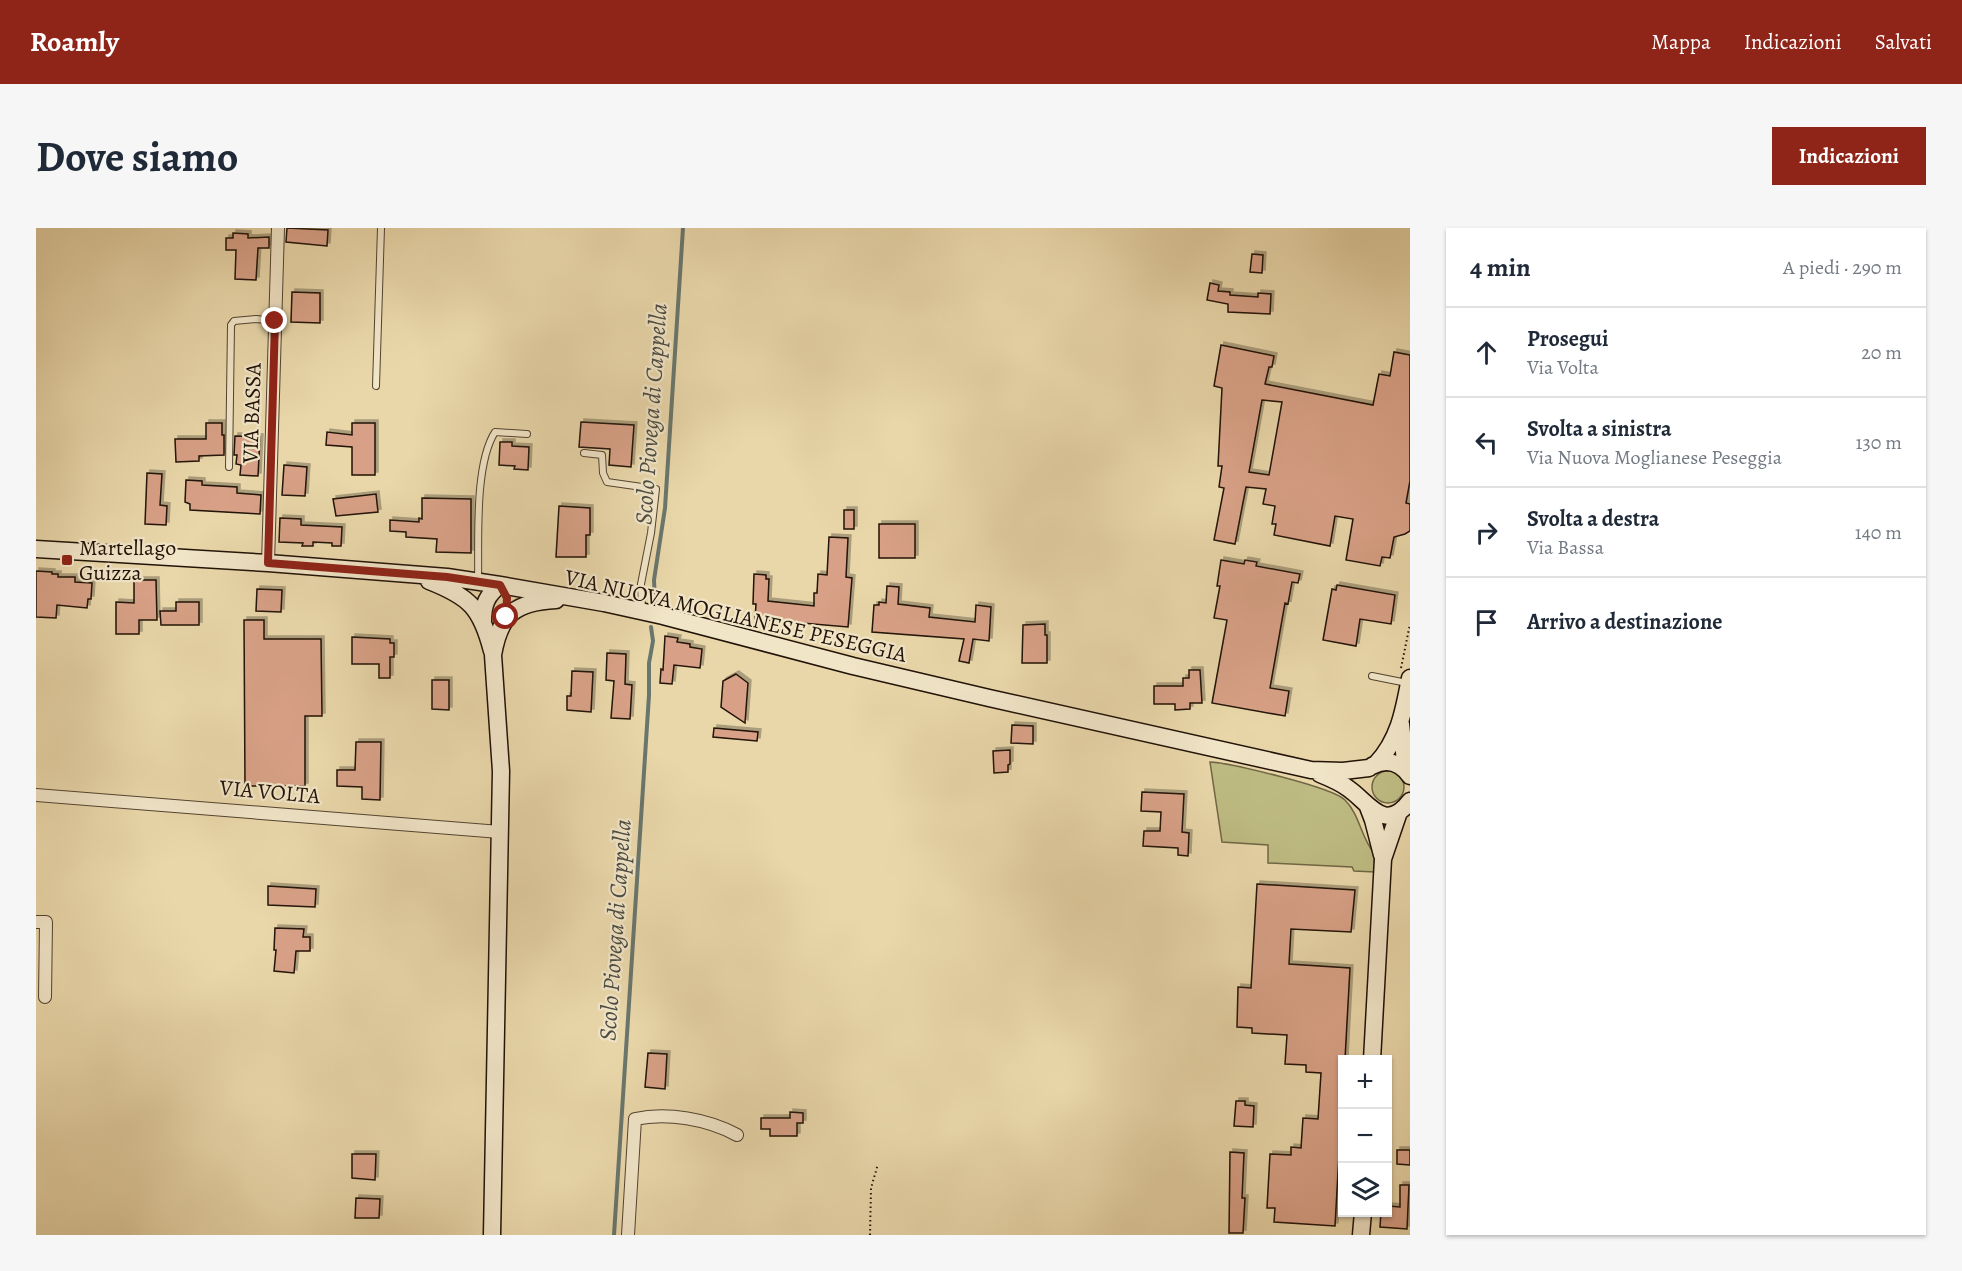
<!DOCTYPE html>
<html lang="it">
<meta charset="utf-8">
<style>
body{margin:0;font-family:Alegreya,serif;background:#f6f6f7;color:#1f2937}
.controls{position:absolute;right:18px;bottom:18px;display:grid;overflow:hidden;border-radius:0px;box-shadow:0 2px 4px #0004}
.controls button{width:54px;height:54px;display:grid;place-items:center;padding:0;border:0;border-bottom:2px solid #e0e1e3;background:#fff;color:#1f2937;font:30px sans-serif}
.stop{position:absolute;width:18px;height:18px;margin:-14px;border:4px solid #8f2418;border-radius:50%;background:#fff}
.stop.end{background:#8f2418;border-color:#fff;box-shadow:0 2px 6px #0008}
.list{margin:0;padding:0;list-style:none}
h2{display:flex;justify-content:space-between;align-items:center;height:78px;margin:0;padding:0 24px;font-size:26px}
h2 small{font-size:20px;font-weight:400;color:#747a83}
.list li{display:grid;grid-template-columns:39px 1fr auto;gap:18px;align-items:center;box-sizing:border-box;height:90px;padding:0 24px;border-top:2px solid #e0e1e3}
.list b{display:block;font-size:22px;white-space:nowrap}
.list p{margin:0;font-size:20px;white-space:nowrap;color:#747a83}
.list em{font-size:20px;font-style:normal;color:#747a83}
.icon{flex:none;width:33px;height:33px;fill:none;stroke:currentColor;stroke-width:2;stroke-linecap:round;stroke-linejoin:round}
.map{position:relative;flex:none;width:1374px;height:1007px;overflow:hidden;border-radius:0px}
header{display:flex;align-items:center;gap:36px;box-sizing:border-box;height:84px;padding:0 30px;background:#8f2418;color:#fff}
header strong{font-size:28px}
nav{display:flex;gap:33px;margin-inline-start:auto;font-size:21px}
.intro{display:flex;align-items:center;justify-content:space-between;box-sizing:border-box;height:144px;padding:0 36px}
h1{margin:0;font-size:42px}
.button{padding:15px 27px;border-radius:0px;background:#8f2418;color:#fff;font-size:21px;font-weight:700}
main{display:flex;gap:36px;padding:0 36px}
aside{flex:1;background:#fff;border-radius:0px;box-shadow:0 2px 4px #0004}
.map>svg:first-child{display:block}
.green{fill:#bebc83;stroke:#706745;stroke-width:1.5}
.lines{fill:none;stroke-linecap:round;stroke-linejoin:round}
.stream{stroke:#69766d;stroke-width:4}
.building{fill:#d8a187;stroke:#211207;stroke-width:1.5;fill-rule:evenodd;filter:url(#shadow)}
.lane-casing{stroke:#534330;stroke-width:8}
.street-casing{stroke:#534330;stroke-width:14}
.secondary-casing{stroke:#211207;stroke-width:19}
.path{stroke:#211207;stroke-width:2;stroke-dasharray:1.5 3;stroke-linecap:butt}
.lane{stroke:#f1e5c8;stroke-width:6}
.street{stroke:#f1e5c8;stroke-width:12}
.secondary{stroke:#f1e5c8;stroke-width:16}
.route{stroke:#8f2418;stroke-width:8}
.poi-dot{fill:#8f2418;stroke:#f1e5c8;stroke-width:2}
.labels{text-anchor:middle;stroke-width:4.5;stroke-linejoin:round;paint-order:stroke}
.street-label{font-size:22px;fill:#211207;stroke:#f1e5c8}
.poi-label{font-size:22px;fill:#211207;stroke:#f1e5c8;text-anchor:start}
.water-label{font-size:24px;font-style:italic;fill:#4b4c42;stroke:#f1e5c8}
</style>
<header>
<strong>Roamly</strong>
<nav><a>Mappa</a><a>Indicazioni</a><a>Salvati</a></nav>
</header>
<div class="intro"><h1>Dove siamo</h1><a class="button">Indicazioni</a></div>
<main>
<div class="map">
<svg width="1374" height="1007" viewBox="0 0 1374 1007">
<defs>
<filter id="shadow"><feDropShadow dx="3" dy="-3" stdDeviation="0" flood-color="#0004"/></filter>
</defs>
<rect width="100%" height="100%" fill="#e9d7aa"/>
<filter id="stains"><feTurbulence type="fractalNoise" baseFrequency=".00333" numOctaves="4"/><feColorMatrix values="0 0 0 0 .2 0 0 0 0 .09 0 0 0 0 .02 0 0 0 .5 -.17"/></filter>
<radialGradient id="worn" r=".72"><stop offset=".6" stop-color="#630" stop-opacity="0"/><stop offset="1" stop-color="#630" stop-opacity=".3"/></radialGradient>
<path class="green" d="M1174,534C1194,535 1296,559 1309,572C1324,587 1325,610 1338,625L1339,644L1318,643L1316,639L1232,635V617L1186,614Z
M1336 559a16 16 0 1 1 32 0a16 16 0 1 1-32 0Z"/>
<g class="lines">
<path class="stream" d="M619,375L618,352L629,280L647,0
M578,1007L613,467V435L617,413L615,399"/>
</g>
<path class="building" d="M251,0L292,2L291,18L250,14Z
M197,5L212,6V10L233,9V20H222L220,52L199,51L200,22H190V10H197Z
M1216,26L1227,27L1226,45L1214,44Z
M1174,55L1183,57L1182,63L1194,64V67L1222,69V65L1235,66L1234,86L1192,84V76L1171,72Z
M256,64L284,65V95L255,94Z
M1185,117L1238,128L1236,139H1233L1229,156L1337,177L1343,146L1354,148L1358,124L1374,127V253L1370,275L1374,276V303L1369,306L1358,309L1354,330L1346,329L1344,338L1310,332L1317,291L1299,288L1294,318L1238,307L1240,296H1236L1239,278L1227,276L1230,261L1210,259L1199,316L1178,312L1188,260L1183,259L1186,238H1182L1186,160L1178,158ZM1226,172L1246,174L1233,247L1213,244Z
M545,194L598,197L595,239L573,237L574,221L543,219Z
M170,195H186V207H188V227L163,228V233L140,234L139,211H170Z
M316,195H339V247H316V219L290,217L291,204L316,207Z
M199,208L224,209L222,248L204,247L205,237L200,236L201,227H198Z
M464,214H476V218L493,219L492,242L478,241L479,238L463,237Z
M248,237L271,239L269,268L246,267Z
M111,245L126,246L124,277L131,278L130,297L109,296Z
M150,252L166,253V257L201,259V265L225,267L224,286L154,282V276L149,274Z
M340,266L342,284L300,288L297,271Z
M386,270L435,271V325L400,324L401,311L370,309V304L354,303V292L383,294V290L386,291Z
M523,278L554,280V307H550V329H520Z
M808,282H818V301H808Z
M244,290L265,291V297L306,299L305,318H296V315L277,314V318H266L267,315L243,314Z
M843,296H879V330H843Z
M793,309L812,310L810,349L816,350L812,399L719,391L720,376H717L718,346L730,347V351H733L732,373L778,378V365H781L782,346L791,347Z
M1185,332L1208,336L1209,332L1221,334L1220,338L1264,346L1262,355L1256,354L1252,376L1249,375L1234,460L1253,463L1249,488L1176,475L1191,392L1178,390L1184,358H1181Z
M0,343L16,344V346H22V349H39V354L56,355L55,371H52L51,380L21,377L20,390L0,389Z
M98,352H120L121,392H103V406H80V374L98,375Z
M1301,357L1359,367L1355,396L1324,391L1320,418L1287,412L1296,361L1300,362Z
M851,358L863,359L862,376L894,380L893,389L939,394L940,377L955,379L953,413L937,411L933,435L923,433L928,411L836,404L838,377H843V374L850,375Z
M221,361L246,362L245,384L220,383Z
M140,374H163V397H125L124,383H140Z
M208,392H228V411H285L286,488H269V558H209Z
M1009,396V407H1011V435H986L987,397Z
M629,408L642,410L641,414L654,416V419L666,421L664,440L638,437L636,456L624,455L625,441L627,442Z
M316,409L354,411V415H358V429H354V450H343V436H316Z
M571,425L590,426L589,456L596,457L594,491L575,490L578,453L570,452Z
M1153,442H1164L1166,475H1154V481L1139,482V476H1118V458H1147V450H1153Z
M536,443L557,444L555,484L531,482V468H535Z
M700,446L712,455L709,495L685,479L687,453Z
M396,452H413V482L396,481Z
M976,497L997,498V516L975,515Z
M678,500L722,504L721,513L677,509Z
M320,514H345L344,572L326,571V559L301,558V542H319Z
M974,522V536L972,537V544L958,545L957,523Z
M1106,564L1148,566L1146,604L1153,605L1152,628L1142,627V620L1107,618L1108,603H1124L1125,584L1105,583Z
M1221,656L1319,662L1315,704L1255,701L1253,736L1314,740L1309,831H1306V892H1305L1299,998L1238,994L1239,980H1231L1234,926L1255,927V919L1265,920L1267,890L1282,891L1285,845L1270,844V837L1249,836L1251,807L1216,805V800L1201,799L1202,759L1215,760Z
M232,658L280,661L279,679L232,677Z
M239,700L268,701L267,709H274V723H260L258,745L238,743L240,722H238Z
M612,825L631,826L629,861L609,859Z
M1200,873H1209V877L1218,878L1217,899L1198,898Z
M754,884L767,885V895H761V908H734V901H725V890H754Z
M1361,922H1374V937L1361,936Z
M1194,924L1208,925L1206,970H1209L1207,1005H1193Z
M316,926H340L339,952L316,950Z
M1364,957H1373L1371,1001L1344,999L1345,984H1352V978L1364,979Z
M320,970L344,971L343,990H319Z"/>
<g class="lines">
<g class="lane-casing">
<path id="lane" d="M340,158L345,0
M548,225L566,227L567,245L571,254L620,261L615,305L605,356L606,383
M193,239L195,97L198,93L220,91L239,93
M442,353C443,313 438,237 459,204L491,206
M1336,448L1371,455"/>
</g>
<g class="street-casing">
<path id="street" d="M232,335L242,0
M0,567L464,604
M0,694H10L9,769
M592,1007L599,891C631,884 672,891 701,907"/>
</g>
<g class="secondary-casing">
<path id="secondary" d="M0,321L232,335L411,349L464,357L568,375L627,388L817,438L953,470L1275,542L1307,543L1333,540
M393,353C434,369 445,380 456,423
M447,393C447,376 451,367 464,357
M1365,496L1370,543
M1340,536C1363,512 1368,482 1374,450
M1336,538C1351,530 1365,535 1374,548
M1284,546C1294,550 1304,554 1313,561C1333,575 1349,606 1374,573
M1332,579L1337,592L1346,627
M1336,832L1347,631L1363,584
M456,1007L465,543L457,427C464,386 479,374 520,372
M1325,1007L1327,984"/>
</g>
<path class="path" d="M1365,440L1374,396
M834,1007L835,960L842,936"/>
<use href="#lane" class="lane"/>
<use href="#street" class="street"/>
<use href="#secondary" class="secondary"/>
</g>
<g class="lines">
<path class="route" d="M239,93L232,335L411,349L464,357L471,370L470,389"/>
</g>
<rect class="poi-dot" x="25" y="326" width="12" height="12" rx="3"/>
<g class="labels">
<g class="street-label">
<text transform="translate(215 185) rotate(-88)" y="8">VIA BASSA</text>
<text transform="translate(700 387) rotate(13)" y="8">VIA NUOVA MOGLIANESE PESEGGIA</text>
<text transform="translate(234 563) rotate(5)" y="8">VIA VOLTA</text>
</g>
<g class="poi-label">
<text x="43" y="327">Martellago<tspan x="43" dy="25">Guizza</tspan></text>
</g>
<g class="water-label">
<text transform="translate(615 186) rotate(-86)" y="8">Scolo Piovega di Cappella</text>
<text transform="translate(579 702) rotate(-86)" y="8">Scolo Piovega di Cappella</text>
</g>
</g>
<rect width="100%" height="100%" filter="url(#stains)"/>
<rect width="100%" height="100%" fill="url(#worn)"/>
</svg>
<div class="controls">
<button>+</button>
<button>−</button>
<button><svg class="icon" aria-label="layers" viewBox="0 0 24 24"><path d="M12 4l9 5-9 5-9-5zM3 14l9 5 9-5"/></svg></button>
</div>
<div class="stop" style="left:470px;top:389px"></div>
<div class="stop end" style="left:239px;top:93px"></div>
</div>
<aside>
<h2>4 min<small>A piedi · 290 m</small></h2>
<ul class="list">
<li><svg class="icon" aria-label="ahead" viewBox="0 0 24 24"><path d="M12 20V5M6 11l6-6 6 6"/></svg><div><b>Prosegui</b><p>Via Volta</p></div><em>20 m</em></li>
<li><svg class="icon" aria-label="left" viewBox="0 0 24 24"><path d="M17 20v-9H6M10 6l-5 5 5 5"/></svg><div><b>Svolta a sinistra</b><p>Via Nuova Moglianese Peseggia</p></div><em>130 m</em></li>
<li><svg class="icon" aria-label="right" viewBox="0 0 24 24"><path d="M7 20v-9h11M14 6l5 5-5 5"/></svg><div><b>Svolta a destra</b><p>Via Bassa</p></div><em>140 m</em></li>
<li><svg class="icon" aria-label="arrive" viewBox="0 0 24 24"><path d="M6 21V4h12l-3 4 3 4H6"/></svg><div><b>Arrivo a destinazione</b></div></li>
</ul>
</aside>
</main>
